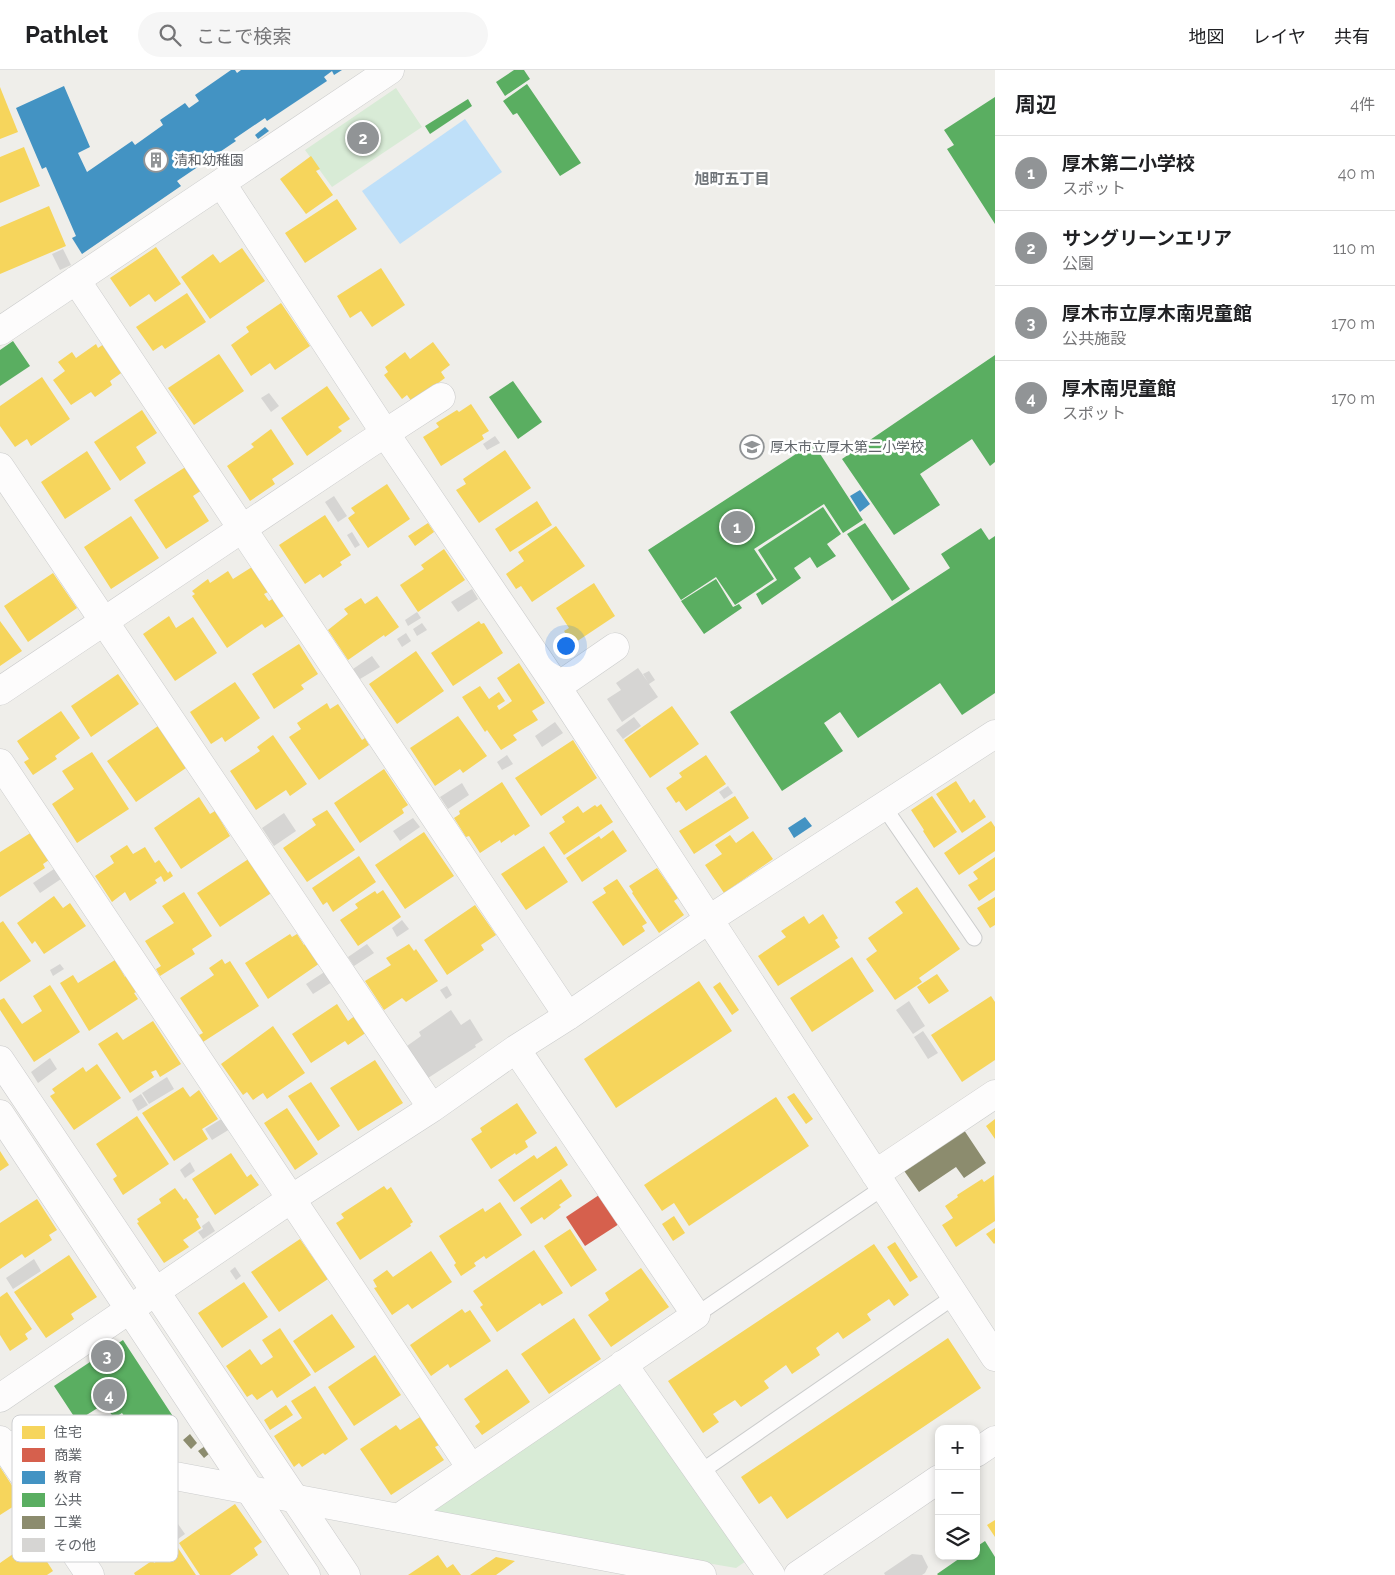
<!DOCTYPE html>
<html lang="ja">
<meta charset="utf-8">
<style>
body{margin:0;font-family:Raleway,"Noto Sans JP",sans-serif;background:#f6f6f6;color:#202124}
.controls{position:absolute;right:15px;bottom:15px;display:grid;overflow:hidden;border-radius:10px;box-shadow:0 2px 8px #0003}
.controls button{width:45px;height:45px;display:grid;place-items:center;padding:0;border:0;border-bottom:1px solid #e0e0e0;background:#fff;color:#202124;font:25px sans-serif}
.you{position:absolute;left:565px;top:575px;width:18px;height:18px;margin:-12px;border:4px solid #fff;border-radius:50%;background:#1a73e8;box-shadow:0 0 0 8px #1a73e833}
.badge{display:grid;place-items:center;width:32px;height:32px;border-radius:50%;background:#919496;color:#fff;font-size:16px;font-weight:700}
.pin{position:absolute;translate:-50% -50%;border:2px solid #fff;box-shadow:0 1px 5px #0006}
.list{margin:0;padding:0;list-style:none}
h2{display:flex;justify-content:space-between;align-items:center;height:65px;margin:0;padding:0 20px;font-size:21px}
h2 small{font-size:16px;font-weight:400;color:#757577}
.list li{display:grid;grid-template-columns:32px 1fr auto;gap:15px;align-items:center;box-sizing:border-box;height:75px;padding:0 20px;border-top:1px solid #e0e0e0}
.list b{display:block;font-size:19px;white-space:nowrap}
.list p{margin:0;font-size:16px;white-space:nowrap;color:#757577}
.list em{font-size:16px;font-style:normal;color:#757577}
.icon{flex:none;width:28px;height:28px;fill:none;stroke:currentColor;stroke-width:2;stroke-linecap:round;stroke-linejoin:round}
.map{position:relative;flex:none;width:995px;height:1505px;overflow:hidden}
header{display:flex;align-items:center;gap:30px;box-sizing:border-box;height:70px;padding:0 25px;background:#fff;border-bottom:1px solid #e0e0e0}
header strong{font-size:24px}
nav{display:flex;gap:28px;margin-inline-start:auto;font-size:18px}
.search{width:350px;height:45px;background:#f6f6f6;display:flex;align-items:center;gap:12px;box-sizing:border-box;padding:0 18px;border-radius:28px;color:#757577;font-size:19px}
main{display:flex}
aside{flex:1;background:#fff}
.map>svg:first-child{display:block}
.green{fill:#d8ebd6}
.water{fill:#bfe0f9}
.homes{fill:#f6d55c}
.shops{fill:#d6604d}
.schools{fill:#4393c3}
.public{fill:#5aae61}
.industry{fill:#8c8c6e}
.building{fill:#d6d5d3}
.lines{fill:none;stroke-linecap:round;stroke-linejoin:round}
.lane-casing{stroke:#cbcccc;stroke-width:17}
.street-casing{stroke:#cbcccc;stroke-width:29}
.secondary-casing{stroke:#cacacb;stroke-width:29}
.lane{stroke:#fdfcfc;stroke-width:15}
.street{stroke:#fdfcfc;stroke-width:28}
.secondary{stroke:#fdfcfc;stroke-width:28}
.labels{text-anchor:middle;stroke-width:5;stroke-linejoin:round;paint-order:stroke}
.poi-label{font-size:14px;fill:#5f6368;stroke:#fff;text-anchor:start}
.neighbourhood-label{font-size:15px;font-weight:bold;fill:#70757a;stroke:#fff}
.key{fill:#fff;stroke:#cfd0d2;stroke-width:1}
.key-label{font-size:14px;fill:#5f6368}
</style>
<header>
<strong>Pathlet</strong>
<div class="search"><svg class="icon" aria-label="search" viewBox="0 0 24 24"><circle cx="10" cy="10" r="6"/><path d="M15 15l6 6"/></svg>ここで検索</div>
<nav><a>地図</a><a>レイヤ</a><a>共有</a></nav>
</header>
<main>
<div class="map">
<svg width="995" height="1505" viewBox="0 0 995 1505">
<rect width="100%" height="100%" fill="#efeeea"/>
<path class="green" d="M396,18L422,57L332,117L305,80Z
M611,1312L625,1313L749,1489L736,1498L427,1445Z"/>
<path class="water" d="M465,49L502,102L400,174L362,121Z"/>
<path class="homes" d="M0,17L18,62L0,69Z
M24,77L40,116L0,133V87Z
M311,86L320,99L316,101L333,125L306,144L280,109Z
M337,129L357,159L305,193L285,163Z
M49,136L66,176L0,204V157Z
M156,177L181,214L155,232L149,224L130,237L110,208Z
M242,178L265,211L210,249L181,207L213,184L220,193Z
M381,198L405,235L372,257L361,241L350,248L337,226Z
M187,223L206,252L165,279L162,275L153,281L136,257Z
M281,233L310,276L275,300L270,293L251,306L231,275L249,262L246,257Z
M433,272L450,295L441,302L445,308L412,332L407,325L402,329L384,305L388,302L385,297L405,282L410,289Z
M96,274L98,278L104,274L124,301L110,311L112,315L95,327L91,322L71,335L53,310L65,301L58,292L72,282L76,288Z
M219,284L244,321L194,355L168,318Z
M42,307L70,349L31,376L27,369L15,377L0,356V336Z
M327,316L350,349L338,357L342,361L307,386L281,348Z
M471,334L489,361L482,365L484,369L441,396L423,367L439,357L436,353L457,340L459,342Z
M142,340L157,363L136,377L146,393L120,411L94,372Z
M271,359L294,394L272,409L275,414L250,431L227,396L254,377L251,374Z
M505,380L531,418L479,453L456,420L466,414L463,409Z
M87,381L111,419L65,449L41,412Z
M187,396L202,420L193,426L209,451L166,479L134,430Z
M387,414L410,449L368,478L348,448L355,443L351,438Z
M537,431L552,455L510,482L495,459Z
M325,445L351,485L340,492L342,495L323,508L320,504L305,514L279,475Z
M131,446L159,488L111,519L84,477Z
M428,453L434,462L415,476L408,466Z
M556,456L585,496L532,532L521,516L516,519L506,504L524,491L518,482Z
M444,479L465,510L418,542L400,515L424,499L421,495Z
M252,497L268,522L264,524L269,531L274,528L285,545L265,558L262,554L227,578L192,526L195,524L192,521L208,509L210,513L228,501L233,509Z
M53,503L77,538L28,572L4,536Z
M594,513L615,546L573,574L564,561L569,558L556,538Z
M377,526L399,557L385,567L384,565L348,590L328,560L348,544L344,539L361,528L365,534Z
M169,546L176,558L193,547L217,583L175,611L143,564Z
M0,551L22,581L0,596Z
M479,551L481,554L484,553L503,583L453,616L431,583Z
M299,574L318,604L301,615L304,619L274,639L252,604Z
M416,581L444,621L397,654L369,614Z
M519,593L545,633L532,641L538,650L513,665L517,670L501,680L487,660L485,662L462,627L480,616L489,629L499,622L505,631L497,636L499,640L512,631L497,608Z
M118,604L139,634L91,667L71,636Z
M235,612L260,648L225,672L222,667L211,674L190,642Z
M327,633L330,639L338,634L362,670L365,668L369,675L319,710L289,667L301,659L297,653Z
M672,636L699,674L650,708L624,670Z
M61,641L80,668L55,686L57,689L33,705L24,692L29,689L17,671Z
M458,646L487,686L463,703L460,699L435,716L410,678Z
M158,656L186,698L136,732L107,691Z
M273,665L307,714L290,726L286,720L256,740L230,701L260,681L257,677Z
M573,670L597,708L541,746L515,708Z
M92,682L129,739L77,773L52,734L74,719L62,701Z
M706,685L726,714L686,741L679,731L676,733L666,718L682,707L679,703Z
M384,699L408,735L402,739L404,743L360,773L334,733Z
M956,711L970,733L974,729L986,747L962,763L936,724Z
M502,712L530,756L515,766L514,764L501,773L500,770L480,783L469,766L466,767L454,748L460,744L459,741Z
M735,726L749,748L694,784L679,761Z
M932,726L957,762L934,778L923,761L924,760L911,740Z
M199,727L210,744L215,741L230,766L181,799L154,758Z
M601,734L613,752L564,785L549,763L565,752L562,747L578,736L583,743L595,735L597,737Z
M327,740L355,780L307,812L283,778L316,755L312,749Z
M991,751L995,757V781L959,805L944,783Z
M613,760L627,781L582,812L566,788L599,766L601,769Z
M753,761L773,789L724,823L705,795L722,784L715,775L730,765L736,773Z
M32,762L49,790L43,794L45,798L0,827V782Z
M424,762L454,806L405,839L375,795Z
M127,775L133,784L145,777L155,793L159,790L168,803L170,801L173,806L164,812L161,806L155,810L157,813L130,831L125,822L112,832L95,806L114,793L110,786Z
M544,776L568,812L526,840L501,804Z
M359,786L376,812L333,842L327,832L323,835L312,818Z
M995,787V820L979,831L968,815L978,809L973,802Z
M250,788L273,822L220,857L197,823Z
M657,798L678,828L674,831L684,845L659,863L632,823L633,822L629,816Z
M617,809L647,853L642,856L645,861L623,876L592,832L606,823L603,818Z
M917,817L960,879L919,908L922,912L895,930L866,889L877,881L868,868L903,843L895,832Z
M383,820L401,847L358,876L340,850L358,838L355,834L375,821L377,824Z
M184,822L212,866L192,879L195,884L160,906L156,899L161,896L145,871L174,853L162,836Z
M54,826L63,838L70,833L86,856L44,884L35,871L32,874L17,853Z
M995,827V855L990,858L977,838Z
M475,835L496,865L481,875L484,880L447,905L424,870Z
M823,844L838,868L835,870L840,877L778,916L758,886L786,867L781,861L804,846L809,854Z
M3,851L31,891L0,912V853Z
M290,864L292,867L297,864L304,875L307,873L320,893L268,929L245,893Z
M409,874L414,881L416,879L438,911L406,932L402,928L384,940L365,911L391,895L386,888Z
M852,887L874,921L812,962L790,928Z
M222,889L225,894L230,891L259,936L203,972L199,965L203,963L180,928L214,905L209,898Z
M115,890L125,907L128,904L139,921L134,923L138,929L89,961L60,913L73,905L78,913Z
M937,904L949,921L929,934L917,917Z
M699,911L732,961L616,1038L584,989Z
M720,912L739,940L732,945L713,917Z
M50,915L80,962L34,992L0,940V930L4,928L22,954L42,941L33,926Z
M991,926L995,932V990L962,1012L931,965Z
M337,934L348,951L356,945L367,962L348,975L345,971L311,993L292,964Z
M153,951L181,994L160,1007L156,1000L151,1002L154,1007L130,1023L98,974L117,962L123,970Z
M273,956L305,1003L267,1029L263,1023L253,1030L247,1022L243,1025L221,994Z
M375,990L403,1033L358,1061L330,1018Z
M97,994L121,1028L74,1060L50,1026L55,1023L52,1019L83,997L86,1002Z
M311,1012L340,1056L318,1071L288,1026Z
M183,1017L190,1027L199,1020L218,1049L202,1059L208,1069L174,1091L142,1043Z
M794,1023L813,1049L806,1054L787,1027Z
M776,1027L809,1076L689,1156L674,1133L662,1141L644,1115Z
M517,1033L537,1063L525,1071L528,1077L516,1085L515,1083L491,1099L471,1069L482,1062L480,1058Z
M287,1038L318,1084L295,1100L264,1053Z
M137,1046L169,1094L123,1125L113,1109L117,1106L96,1074Z
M995,1049V1069L986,1056Z
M556,1076L568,1095L514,1132L498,1110L534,1085L537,1089Z
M0,1081L9,1095L0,1101Z
M231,1083L247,1107L251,1104L259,1115L215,1145L192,1109Z
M994,1105L995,1151L956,1177L942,1155L953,1148L945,1136L958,1127L957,1125L982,1109L984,1112Z
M561,1109L572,1126L559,1135L561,1137L544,1150L542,1147L531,1154L520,1138Z
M384,1116L387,1120L391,1117L413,1152L410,1154L411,1156L360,1190L336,1153L344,1148L341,1144Z
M175,1118L184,1130L186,1128L199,1147L196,1149L201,1158L183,1170L189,1177L164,1193L137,1153L139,1152L137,1149L161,1133L159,1129Z
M37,1129L57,1160L49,1165L52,1170L25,1188L22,1184L0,1199V1153Z
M500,1132L522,1165L486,1189L484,1186L474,1193L476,1196L461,1206L454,1195L456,1193L439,1166L483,1138L485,1142Z
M674,1146L685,1163L673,1171L662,1154Z
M995,1158V1173L994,1174L986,1164Z
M570,1159L597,1200L571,1217L544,1176Z
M300,1169L328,1209L279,1242L251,1202Z
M895,1172L918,1207L910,1212L887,1177Z
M874,1174L909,1225L894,1236L889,1229L867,1244L871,1250L843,1269L838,1262L816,1278L820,1285L792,1304L786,1295L764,1311L769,1318L741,1337L735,1330L713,1344L719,1352L703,1363L668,1311Z
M534,1180L563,1223L542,1236L540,1233L497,1262L480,1237L483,1235L473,1221Z
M431,1181L452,1212L412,1239L408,1234L392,1245L374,1218L377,1217L373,1210L387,1200L393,1207Z
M69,1185L97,1227L71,1244L74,1249L46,1268L14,1222Z
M641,1198L669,1237L611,1277L588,1245L609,1230L605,1223Z
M244,1212L268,1247L222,1278L198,1243Z
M7,1222L32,1259L25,1264L28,1269L10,1281L0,1265V1227Z
M462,1239L465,1243L470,1240L491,1271L450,1298L448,1294L431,1306L410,1275Z
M332,1244L355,1277L315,1303L293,1271Z
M574,1248L601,1289L549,1324L521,1284Z
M280,1258L311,1305L277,1328L272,1320L257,1330L252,1324L247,1327L226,1296L250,1279L261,1295L273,1287L262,1270Z
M948,1268L981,1318L787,1449L771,1426L759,1434L741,1407Z
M375,1285L401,1325L354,1356L328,1317Z
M507,1299L530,1332L482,1365L475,1356L480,1352L464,1329Z
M315,1316L348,1369L325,1385L323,1383L302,1397L299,1393L294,1397L274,1366L302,1348L291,1331Z
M286,1335L293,1345L270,1360L264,1350Z
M420,1347L439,1375L435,1377L444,1390L391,1425L360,1379L396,1355L400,1360Z
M0,1397L22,1431L0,1445Z
M235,1434L262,1472L254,1478L258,1485L230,1505H200L179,1473Z
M995,1450V1467L987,1455Z
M33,1470L53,1501L47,1505H0V1493Z
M178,1478L196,1505H135L134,1503L153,1490L154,1493Z
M438,1485L447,1498L453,1494L461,1505H408Z
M496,1487L515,1491L496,1505H470Z"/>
<path class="shops" d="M599,1125L619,1154L585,1176L566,1147Z"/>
<path class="schools" d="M231,0H235L237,3L241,0H342L334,5L332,1L324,7L327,11L267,51L265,48L234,69L236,71L177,111L181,116L82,184L72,168L76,166L46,97L42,99L16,38L64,16L90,77L78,83L87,102L132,71L135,75L163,55L160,50L185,33L189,38L199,31L195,25Z
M265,57L269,61L258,69L255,65Z
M860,420L870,434L860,442L850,426Z
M805,747L812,756L794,768L788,758Z"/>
<path class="public" d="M514,0H524L530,9L505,26L496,12Z
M527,14L581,93L560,106L517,43L513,45L503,31Z
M995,27V154L947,79L954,75L944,60Z
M468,29L472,36L430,64L425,56Z
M13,271L30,296L0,316V280Z
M995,285V392L990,396L972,369L920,404L940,435L894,465L842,389Z
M513,311L542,352L518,369L489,327Z
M813,373L863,450L843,463L824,434L754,479L774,509L735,535L716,507L681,530L648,480Z
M823,437L841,464L827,474L836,486L817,498L810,487L794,498L801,508L762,535L756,524L777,510L758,480Z
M865,453L910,519L892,531L847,464Z
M981,458L989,470L995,466V623L962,645L940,613L858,668L840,642L824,653L843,681L782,721L730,642L950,498L941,484Z
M716,509L733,537L739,534L742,538L704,564L681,531Z
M123,1270L176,1351L142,1373L122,1343L114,1348L104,1334L77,1351L54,1316Z
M985,1471L995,1487V1505H938L937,1504L963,1486H976V1477Z"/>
<path class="industry" d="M960,1054L986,1093L964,1108L956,1097L919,1122L900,1095Z
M190,1364L197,1373L191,1379L183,1370Z
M205,1376L210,1383L204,1388L198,1381Z"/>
<path class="building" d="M63,179L71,195L60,200L52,184Z
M269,323L279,336L271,342L261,328Z
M495,366L500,373L487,380L483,374Z
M334,426L347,446L338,452L325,432Z
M352,462L360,475L355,478L347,465Z
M472,519L478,529L458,542L451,532Z
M417,542L421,548L408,556L405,550Z
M422,553L427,560L417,566L413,559Z
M406,563L411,571L402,577L397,569Z
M372,586L380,597L360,609L353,599Z
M638,598L648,612L643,604L649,601L655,610L649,614L658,627L622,652L607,629L621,620L616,613Z
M634,647L641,656L623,669L616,660Z
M555,652L563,663L542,677L535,666Z
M507,685L513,694L502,700L497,692Z
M462,713L469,725L448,739L440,727Z
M728,716L733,723L724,729L719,722Z
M284,743L296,761L274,776L262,758Z
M413,748L420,757L400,771L393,761Z
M54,799L61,809L40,823L33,813Z
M402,850L409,859L397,867L392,858Z
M367,874L374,883L354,896L348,887Z
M60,894L64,899L53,906L50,900Z
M326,901L332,912L313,924L306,914Z
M447,916L452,925L446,929L440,920Z
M909,931L925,956L913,964L896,940Z
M451,940L461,955L470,949L483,970L475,975L476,977L428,1008L407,976L421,966L419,962Z
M923,961L938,983L928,989L914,967Z
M50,988L57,999L38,1013L31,1002Z
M167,1007L174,1019L149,1034L142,1023Z
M141,1024L148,1035L138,1041L132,1030Z
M223,1048L230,1059L212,1070L205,1059Z
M190,1092L195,1101L185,1108L180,1100Z
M209,1151L215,1161L203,1169L198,1162L203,1159L202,1156Z
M34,1189L41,1201L13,1219L6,1208Z
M235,1197L241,1206L236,1210L230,1201Z
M178,1454L185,1464L178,1469L172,1459Z
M912,1484L922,1485L928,1497L925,1503L922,1505H885L884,1503Z"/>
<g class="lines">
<g class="lane-casing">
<path id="lane" d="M884,737L974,868
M696,1245L884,1117
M699,1403L955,1226"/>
</g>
<g class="street-casing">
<path id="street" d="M222,114L385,363L557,617L995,1287
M76,210L568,946
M0,261L390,0
M0,397L432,1038
M557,617L615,577
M0,693L471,1398
M875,1104L995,1024
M623,1294L771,1505
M0,1328L291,1129L432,1038L516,979L568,946L708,850L995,664
M0,1370L90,1505
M0,1373L702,1505
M400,1447L696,1245L516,979"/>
</g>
<g class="secondary-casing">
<path id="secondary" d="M0,621L367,375L441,327
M0,990L346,1505
M0,1044L306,1505
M976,1383L995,1370
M798,1505L939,1409"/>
</g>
<use href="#lane" class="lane"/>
<use href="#street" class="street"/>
<use href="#secondary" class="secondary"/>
</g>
<defs>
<g id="building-ring" transform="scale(1.25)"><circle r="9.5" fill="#fff" stroke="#919496" stroke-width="1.5"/><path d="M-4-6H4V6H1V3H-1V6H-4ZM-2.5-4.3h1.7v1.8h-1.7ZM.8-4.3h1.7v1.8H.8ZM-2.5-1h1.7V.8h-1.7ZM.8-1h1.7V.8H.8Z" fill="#919496"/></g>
<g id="school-ring" transform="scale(1.25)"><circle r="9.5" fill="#fff" stroke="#919496" stroke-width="1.5"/><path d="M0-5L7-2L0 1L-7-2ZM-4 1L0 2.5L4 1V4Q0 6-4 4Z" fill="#919496"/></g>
</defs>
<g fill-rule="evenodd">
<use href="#building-ring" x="156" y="90"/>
<use href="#school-ring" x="752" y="377"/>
</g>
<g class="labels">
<g class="poi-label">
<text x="174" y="95">清和幼稚園</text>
<text x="770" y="382">厚木市立厚木第二小学校</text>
</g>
<g class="neighbourhood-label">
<text x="732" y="114">旭町五丁目</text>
</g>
</g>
<rect x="12" y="1345" width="166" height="147" rx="8" class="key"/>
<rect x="22" y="1356" width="23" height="13" fill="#f6d55c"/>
<rect x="22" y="1378" width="23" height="14" fill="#d6604d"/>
<rect x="22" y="1401" width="23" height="13" fill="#4393c3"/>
<rect x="22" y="1423" width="23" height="14" fill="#5aae61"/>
<rect x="22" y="1446" width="23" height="13" fill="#8c8c6e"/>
<rect x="22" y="1468" width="23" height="14" fill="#d6d5d3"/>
<g class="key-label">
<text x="54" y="1367">住宅</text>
<text x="54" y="1390">商業</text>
<text x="54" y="1412">教育</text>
<text x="54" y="1435">公共</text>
<text x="54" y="1457">工業</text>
<text x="54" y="1480">その他</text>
</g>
</svg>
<div class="controls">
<button>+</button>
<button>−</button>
<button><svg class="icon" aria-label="layers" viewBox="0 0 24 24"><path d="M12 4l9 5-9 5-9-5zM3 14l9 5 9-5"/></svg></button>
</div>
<div class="you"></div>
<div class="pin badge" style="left:737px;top:457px">1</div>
<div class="pin badge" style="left:363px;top:68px">2</div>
<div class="pin badge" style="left:107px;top:1286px">3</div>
<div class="pin badge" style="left:109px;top:1325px">4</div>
</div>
<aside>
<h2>周辺<small>4件</small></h2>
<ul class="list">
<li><span class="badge">1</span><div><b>厚木第二小学校</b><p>スポット</p></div><em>40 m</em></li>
<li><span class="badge">2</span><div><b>サングリーンエリア</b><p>公園</p></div><em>110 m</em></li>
<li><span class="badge">3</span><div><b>厚木市立厚木南児童館</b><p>公共施設</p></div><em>170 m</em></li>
<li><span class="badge">4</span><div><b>厚木南児童館</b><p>スポット</p></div><em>170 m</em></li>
</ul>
</aside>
</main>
